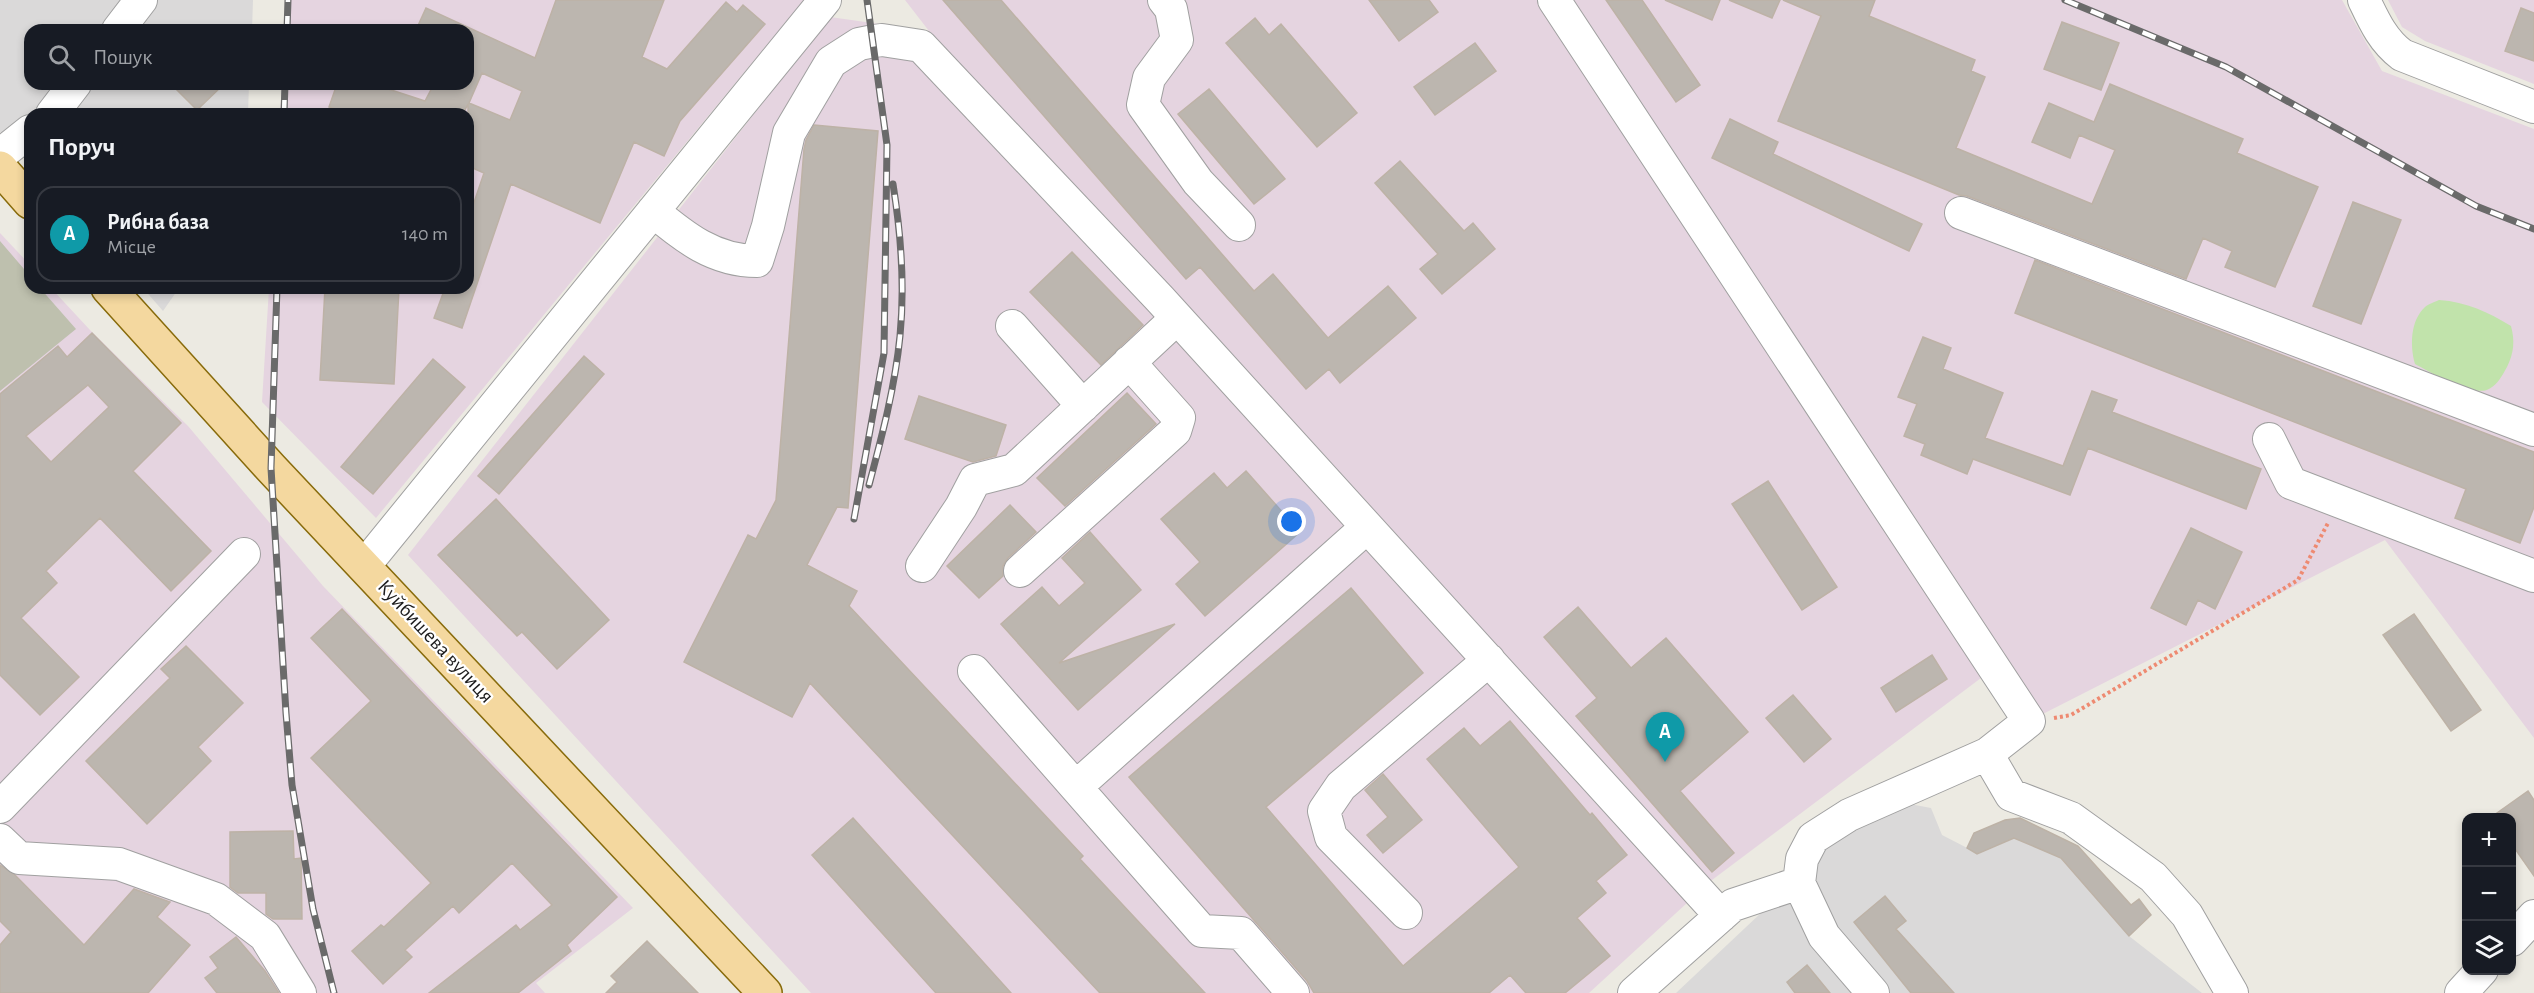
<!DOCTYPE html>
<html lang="uk">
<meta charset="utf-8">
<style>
body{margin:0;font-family:"Alegreya Sans",sans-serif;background:#242831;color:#f1f3f6}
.controls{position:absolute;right:18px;bottom:18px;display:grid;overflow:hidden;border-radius:12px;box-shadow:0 3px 9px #0003}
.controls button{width:54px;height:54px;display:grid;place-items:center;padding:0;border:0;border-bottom:2px solid #363941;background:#171b24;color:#f1f3f6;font:30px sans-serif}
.you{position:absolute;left:1292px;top:522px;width:21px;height:21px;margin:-15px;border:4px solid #fff;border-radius:50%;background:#1a73e8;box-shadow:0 0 0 9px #1a73e833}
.badge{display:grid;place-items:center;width:39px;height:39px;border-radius:50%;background:#db2777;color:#fff;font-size:20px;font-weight:700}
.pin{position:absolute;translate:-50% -50px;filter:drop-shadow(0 2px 3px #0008)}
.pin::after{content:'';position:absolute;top:32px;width:21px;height:18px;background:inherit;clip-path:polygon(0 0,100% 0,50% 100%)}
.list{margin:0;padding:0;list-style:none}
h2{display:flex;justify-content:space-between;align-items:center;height:78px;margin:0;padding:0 24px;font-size:26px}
h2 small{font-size:20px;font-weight:400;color:#9ea1a6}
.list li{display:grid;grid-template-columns:39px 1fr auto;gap:18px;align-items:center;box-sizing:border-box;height:96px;margin:0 12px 12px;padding:0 12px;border:2px solid #363941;border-radius:18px}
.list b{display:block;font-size:22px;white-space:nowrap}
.list p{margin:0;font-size:20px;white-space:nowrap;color:#9ea1a6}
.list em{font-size:20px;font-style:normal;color:#9ea1a6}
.icon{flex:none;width:33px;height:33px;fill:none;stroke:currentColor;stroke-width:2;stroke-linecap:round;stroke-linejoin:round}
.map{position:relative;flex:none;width:2534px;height:993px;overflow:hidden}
.search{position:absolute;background:#171b24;box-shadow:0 3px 9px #0003;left:24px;top:24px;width:450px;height:66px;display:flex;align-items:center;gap:15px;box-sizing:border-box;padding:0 21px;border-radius:18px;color:#9ea1a6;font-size:22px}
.panel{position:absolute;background:#171b24;box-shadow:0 3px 9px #0003;left:24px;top:108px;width:450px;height:186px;border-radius:18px}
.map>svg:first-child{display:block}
.residential{fill:#dad9d9}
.industrial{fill:#e5d4e0}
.construction{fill:#bec0ae}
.grass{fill:#c1e3ab}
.building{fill:#bcb6af;stroke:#bdb2a6;stroke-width:1.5;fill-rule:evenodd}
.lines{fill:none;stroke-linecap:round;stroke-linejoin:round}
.minor-casing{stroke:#a0a0a0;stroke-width:34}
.major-casing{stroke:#886b0b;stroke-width:36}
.path{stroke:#ee8a71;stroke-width:4;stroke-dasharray:3 3;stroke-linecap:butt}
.minor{stroke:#fff;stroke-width:32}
.major{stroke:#f4d89f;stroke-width:33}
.rail-casing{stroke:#6a6a6a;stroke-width:7}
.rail{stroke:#fff;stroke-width:4.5;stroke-dasharray:14;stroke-linecap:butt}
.labels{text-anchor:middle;stroke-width:4.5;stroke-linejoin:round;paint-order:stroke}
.street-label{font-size:21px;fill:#1c1c1c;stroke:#fff}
</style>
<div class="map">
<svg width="2534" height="993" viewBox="0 0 2534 993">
<rect width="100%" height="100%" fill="#eceae2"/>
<path class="residential" d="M0,0H253L252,30H30V84H249L248,114H30V165L0,132Z
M143,288H179L163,311Z
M1899,802L1931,808L1942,835L1977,853L2014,838L2061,858L2129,936L2202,993H1676L1762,912L1845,827Z"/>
<path class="industrial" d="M288,0H804L376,518L262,402L269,288H468V114H280L282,84H468V30H286Z
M905,0H1540L1985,675L1712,880L1589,993H811L408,555L830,17L929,31Z
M1568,0H2342L2382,71L2534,129V738L2385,540L2029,721Z
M2388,0H2534V84L2425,41L2402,27Z
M0,233L30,265V288H51L90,330L188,426L323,586L633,908L536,983L545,993H0Z"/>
<path class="construction" d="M0,241L30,276V288H40L76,329L0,391Z"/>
<path class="grass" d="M2439,300C2467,302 2488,312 2511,326C2515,341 2514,353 2507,367C2502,376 2498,384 2489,389C2473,398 2430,372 2415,364C2410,346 2410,321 2425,307C2428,304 2435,302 2439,300Z"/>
<path class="building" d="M556,0H664L642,57L667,69L726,2L737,12L743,5L765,24L680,121L664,156L634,142L600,223L511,184L462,328L434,318L445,288H468V220L484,173L468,166V104L463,114H351L329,107L337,84H373L425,101L434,84H468V30H416L426,8L535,58ZM482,73L522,91L510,120L469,103Z
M943,0H1001L1254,291L1273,274L1328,338L1388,286L1416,318L1340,383L1329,369L1306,389L1200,267L1186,279Z
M1369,0H1429L1438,12L1399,41Z
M1606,0H1642L1700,85L1676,102Z
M1665,0H1720L1712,20Z
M1729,0H1780L1772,18Z
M1783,0H1875L1869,16L1975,60L1971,71L1985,77L1956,148L2092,204L2115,150L2079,135L2070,158L2032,142L2049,103L2094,122L2110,84L2243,139L2237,153L2318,187L2275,287L2225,267L2232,251L2203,238L2186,279L1967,196L1959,195L1778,121L1821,16Z
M2521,8L2534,13V61L2505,51Z
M1255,18L1269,35L1281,24L1357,113L1317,147L1226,43Z
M2062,22L2119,43L2101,90L2044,69Z
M1475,43L1496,71L1435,115L1414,87Z
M171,84H224L197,110Z
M1209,89L1285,179L1254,204L1178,114Z
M1730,119L1778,142L1773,154L1922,224L1909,251L1712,158Z
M814,125L878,131L848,508L837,507L807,565L857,591L849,606L1083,856L1080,859L1205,993H1100L810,683L792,717L684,662L748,535L756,539L776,500L804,149L806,140Z
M1400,161L1464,231L1473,223L1495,249L1442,294L1420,269L1438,254L1375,183Z
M2353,202L2401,220L2361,324L2313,306Z
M1072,252L1143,325L1101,365L1030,292Z
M2035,260L2534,452V507L2520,543L2455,518L2466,489L2015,313Z
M325,288H399L394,384L320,380Z
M92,333L181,423L133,471L211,551L171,591L100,518L46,571L57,583L21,618L79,677L40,715L0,675V394L58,346L67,357ZM88,385L109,407L51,462L26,436Z
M1923,337L1951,348L1943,369L2003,393L1985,438L2063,466L2092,391L2117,400L2112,412L2261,469L2246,509L2088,448L2070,495L1973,459L1967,474L1921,455L1925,444L1904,436L1917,404L1898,397Z
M584,356L604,374L499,494L478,476Z
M433,359L465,387L373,494L341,467Z
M1127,393L1156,424L1065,506L1037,478Z
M919,396L1006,425L996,456L973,462L905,439Z
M1246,471L1300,532L1205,616L1176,584L1200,562L1161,519L1214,473L1227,488Z
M1768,481L1837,587L1802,610L1732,504Z
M496,499L609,620L557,669L522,632L517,636L438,555Z
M1010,505L1036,532L1008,558L1003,566V576L979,598L947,566Z
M2191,528L2242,552L2215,609L2198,600L2186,625L2151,608Z
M1090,532L1141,590L1059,663L1175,624L1078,710L1001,624L1042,587L1059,606L1085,583L1062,558Z
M1351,588L1423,673L1266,807L1403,966L1519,867L1427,759L1464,728L1480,746L1510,721L1590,815L1592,813L1627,855L1596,881L1606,893L1577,918L1610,956L1565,993H1526L1510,975L1489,993H1314L1307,981L1129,777Z
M1578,607L1631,668L1666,638L1748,732L1680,791L1734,853L1712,872L1576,716L1597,698L1544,637Z
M342,609L617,897L567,945L571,951L518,993H429L516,925L520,930L552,905L512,863L459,913L453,906L405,950L412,957L383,984L352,951L381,925L384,927L431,883L311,758L371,701L311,638Z
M2414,614L2481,710L2451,731L2383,635Z
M186,646L243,703L198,747L211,761L147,824L86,761L170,678L161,669Z
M1932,655L1947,679L1896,712L1881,688Z
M1793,695L1831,739L1804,762L1766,718Z
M1383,774L1422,820L1383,853L1367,835L1388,817L1365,790Z
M2528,791L2534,800V876L2511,843V818H2490Z
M853,818L901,871L1011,993H936L812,855Z
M2020,818L2078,846L2131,905L2139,899L2151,915L2129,936L2061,858L2014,838L1977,854L1967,848L1974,833L2005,820Z
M293,831L294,859L301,858L302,919H273L266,914V893H238L230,887V832Z
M0,865L15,875L84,945L134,889L170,902L157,917L190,945L148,993H0V945L11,932L0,921Z
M1885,896L1906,921L1896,929L1954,993H1911L1854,922Z
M236,937L265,971L279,993H217L205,978L218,968L210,957Z
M647,941L698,993H606L617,982L611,976Z
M1807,965L1830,993H1795L1787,982Z"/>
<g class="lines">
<g class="minor-casing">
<path id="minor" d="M1164,0L1171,9L1177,40L1149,78L1143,105L1198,182L1239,225
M1554,0L2029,721L1987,754L1849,815L1813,838L1802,859L1799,883L1733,905L1634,993
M2364,0C2374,21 2383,41 2402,55L2534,107
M118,30L141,0
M52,114L75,84
M0,155L30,131
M653,211C684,237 714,261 757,261L768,226L789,133L831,62L859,44L874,41L882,40L921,46L1160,299L1721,916
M1961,213L2534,430
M1012,326L1083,406
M2269,439L2291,483L2534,576
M365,565L825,0
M922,566L961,507L975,480L1014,470L1177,318
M1020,571L1175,431L1179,418L1129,362
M974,671L1202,931L1241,933L1293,993
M1987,754L2011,795L2071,818L2153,877L2187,915L2232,993
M1077,786L1367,527
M0,807L244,554
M0,840L19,858L119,864L216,899L265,936L300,993
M1799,883L1824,936L1873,993
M1406,913L1331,837L1324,811L1341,786L1489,660
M2512,940L2534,916
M2461,993L2482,970"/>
</g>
<g class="major-casing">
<path id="major" d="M0,168L30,202
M108,288L271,468L765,993"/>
</g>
<path class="path" d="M2054,718L2071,715L2298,580L2328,523"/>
<use href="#minor" class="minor"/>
<use href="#major" class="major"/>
<g class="rail-casing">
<path id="rail" d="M2065,0L2226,67L2476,206L2534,229
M287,30L288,0
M284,114L285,84
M277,288L271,468L286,713L292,785L313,909L334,993
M869,485C882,436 895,387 900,336C905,285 901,234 893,184
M854,519L884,353L887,145L867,0"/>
</g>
<use href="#rail" class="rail"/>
</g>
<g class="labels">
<g class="street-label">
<text transform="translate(436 641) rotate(47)" y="7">Куйбишева вулиця</text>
</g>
</g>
</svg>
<div class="controls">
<button>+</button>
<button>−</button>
<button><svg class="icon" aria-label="layers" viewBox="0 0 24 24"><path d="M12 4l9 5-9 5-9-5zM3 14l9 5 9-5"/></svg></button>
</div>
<div class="you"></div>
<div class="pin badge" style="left:1665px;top:762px;background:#0f9aa8">A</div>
<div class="search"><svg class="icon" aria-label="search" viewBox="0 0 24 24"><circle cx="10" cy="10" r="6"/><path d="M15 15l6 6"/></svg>Пошук</div>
<section class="panel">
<h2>Поруч<small></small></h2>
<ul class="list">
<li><span class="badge" style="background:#0f9aa8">A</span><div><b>Рибна база</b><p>Місце</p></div><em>140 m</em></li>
</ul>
</section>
</div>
